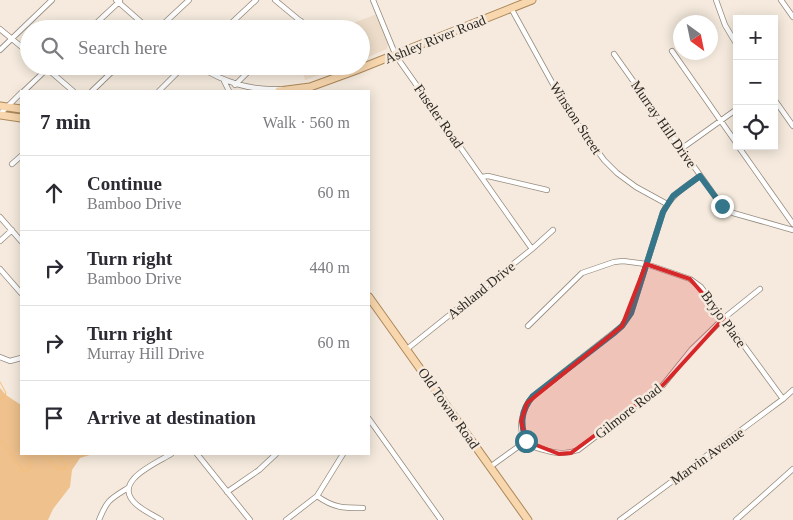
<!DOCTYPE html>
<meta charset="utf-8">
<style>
body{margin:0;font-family:Georgia,serif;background:#f2f2f3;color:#2b2b33}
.controls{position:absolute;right:15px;top:15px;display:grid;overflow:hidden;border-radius:0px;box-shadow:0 2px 12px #0003}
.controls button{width:45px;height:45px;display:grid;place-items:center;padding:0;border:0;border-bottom:1px solid #e1e1e2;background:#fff;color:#2b2b33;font:25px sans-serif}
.compass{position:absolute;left:673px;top:15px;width:45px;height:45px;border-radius:50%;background:#fff;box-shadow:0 2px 12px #0003;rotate:147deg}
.stop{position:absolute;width:15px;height:15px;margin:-11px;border:4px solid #36768a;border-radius:50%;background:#fff}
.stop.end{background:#36768a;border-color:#fff;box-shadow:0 1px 5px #0008}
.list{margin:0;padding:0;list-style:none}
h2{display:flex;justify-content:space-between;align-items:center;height:65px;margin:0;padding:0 20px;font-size:21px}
h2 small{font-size:16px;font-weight:400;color:#7c7c81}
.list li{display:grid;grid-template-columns:32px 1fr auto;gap:15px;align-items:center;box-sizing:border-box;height:75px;padding:0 20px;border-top:1px solid #e1e1e2}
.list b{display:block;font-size:19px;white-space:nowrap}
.list p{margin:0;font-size:16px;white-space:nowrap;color:#7c7c81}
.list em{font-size:16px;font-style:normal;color:#7c7c81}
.icon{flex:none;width:28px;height:28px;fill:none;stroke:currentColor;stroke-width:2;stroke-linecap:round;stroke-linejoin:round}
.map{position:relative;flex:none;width:793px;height:520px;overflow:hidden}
.search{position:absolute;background:#fff;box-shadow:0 2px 12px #0003;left:20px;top:20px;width:350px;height:55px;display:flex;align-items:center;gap:12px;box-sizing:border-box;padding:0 18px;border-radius:28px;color:#7c7c81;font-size:19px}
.panel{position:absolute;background:#fff;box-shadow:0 2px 12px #0003;left:20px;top:90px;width:350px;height:365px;border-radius:0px}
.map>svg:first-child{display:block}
.built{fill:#eddcc9}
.green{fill:#eec18d}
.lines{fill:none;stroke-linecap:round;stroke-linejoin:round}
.stream{stroke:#f8be77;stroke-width:1}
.minor-casing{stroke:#958b7f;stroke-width:6}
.primary-casing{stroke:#ad885a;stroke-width:9}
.minor{stroke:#fff;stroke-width:4.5}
.primary{stroke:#f8d7ae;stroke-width:7}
.route{stroke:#36768a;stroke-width:6}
.marked{fill:#d62828;fill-opacity:0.2;stroke:#d62828;stroke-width:4;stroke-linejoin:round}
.labels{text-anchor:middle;stroke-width:5;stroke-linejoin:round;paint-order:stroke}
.street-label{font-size:14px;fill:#2c2823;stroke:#f5eadd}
</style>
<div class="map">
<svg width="793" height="520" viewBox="0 0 793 520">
<rect width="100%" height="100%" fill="#f5eadd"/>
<path class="built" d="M377,14L388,43L387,49L361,60V29H344L343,27Z
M301,66H346L305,80Z"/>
<path class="green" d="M0,388L6,395L21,405V454H93L80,458L72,470L70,487L53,509L48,520H0Z"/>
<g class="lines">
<path class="stream" d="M0,382L6,393L5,397L0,399
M0,441C11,450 15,462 24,472L29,469V454
M44,454L51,463L60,470L65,469V464L59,454"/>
<g class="minor-casing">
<path id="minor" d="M116,0L149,29
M275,0L310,29
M373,0L396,56L532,249
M716,0L725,25L737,45
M781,0L793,17
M511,8L565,106L604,160L617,173L636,187L667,204
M0,29L29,53
M90,29L120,1
M158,29L189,0
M225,29L256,0
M293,29L301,21
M0,50L52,0
M672,51L737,144
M614,54L722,206L733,213L793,230
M44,66L73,91
M198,66C224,82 250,91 282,89
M224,81L229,91
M235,85L254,66
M24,91L50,66
M92,91L118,66
M159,91L184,66
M774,99L793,126
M0,114L21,93
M738,146L793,224
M681,149L737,109
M12,164L21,156
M700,176C685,187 671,195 663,212L631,313L622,326L533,396C523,407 514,433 530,445C534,448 542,449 548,451C559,454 567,454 578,450L663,385L692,349L724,318L760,289
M482,177L488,176L547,190
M0,217L21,241
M0,241L12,230
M0,269L21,293
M528,326L582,273L614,262L623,261L646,264L690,279L701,287L783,399
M407,349L532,249L553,230
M0,357L10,361L21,358
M369,419L441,520
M197,454L250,520
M490,467L526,441
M227,492L259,470L276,454
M317,496C334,508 343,508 363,508
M99,520C107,500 110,499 128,488
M161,520C153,515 144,511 137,505C110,482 155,464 171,454
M286,520L317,496L343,454
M620,520L783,399L793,390
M736,520L793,469"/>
</g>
<g class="primary-casing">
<path id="primary" d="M279,91L310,87L354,71L532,0
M0,106L21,109
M0,115L21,118
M369,297L528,520"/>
</g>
<use href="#minor" class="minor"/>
<use href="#primary" class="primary"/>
</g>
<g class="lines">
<path class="route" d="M526,441C520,423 521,410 533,396L613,334L622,326L631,313L663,212L673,196L700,176L722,206"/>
</g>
<path class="marked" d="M646,264L690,279L724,318L663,385L571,453L559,454L526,441L521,421L527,403L622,326Z"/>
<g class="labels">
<g class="street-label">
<text transform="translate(435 39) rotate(-22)" y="5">Ashley River Road</text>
<text transform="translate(439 116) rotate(55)" y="5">Fuseler Road</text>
<text transform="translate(576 118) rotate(57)" y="5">Winston Street</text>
<text transform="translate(664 124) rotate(55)" y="5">Murray Hill Drive</text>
<text transform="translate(481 290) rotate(-39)" y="5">Ashland Drive</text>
<text transform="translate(724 319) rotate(54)" y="5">Bryjo Place</text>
<text transform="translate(449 408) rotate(55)" y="5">Old Towne Road</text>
<text transform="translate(628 411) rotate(-38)" y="5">Gilmore Road</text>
<text transform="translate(707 456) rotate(-36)" y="5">Marvin Avenue</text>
</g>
</g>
</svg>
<div class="controls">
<button>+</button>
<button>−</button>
<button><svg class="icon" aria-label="locate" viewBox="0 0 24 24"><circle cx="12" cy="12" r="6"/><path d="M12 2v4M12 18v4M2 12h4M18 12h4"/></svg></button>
</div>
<svg class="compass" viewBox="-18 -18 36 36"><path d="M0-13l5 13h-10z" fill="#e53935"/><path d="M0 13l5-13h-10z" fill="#7c7c81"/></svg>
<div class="stop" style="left:526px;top:441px"></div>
<div class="stop end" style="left:722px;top:206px"></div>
<div class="search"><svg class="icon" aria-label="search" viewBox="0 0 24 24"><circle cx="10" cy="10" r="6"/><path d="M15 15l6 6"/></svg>Search here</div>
<section class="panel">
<h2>7 min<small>Walk · 560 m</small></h2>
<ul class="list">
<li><svg class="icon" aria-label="ahead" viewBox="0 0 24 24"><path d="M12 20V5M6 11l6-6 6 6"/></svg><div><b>Continue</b><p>Bamboo Drive</p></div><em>60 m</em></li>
<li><svg class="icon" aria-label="right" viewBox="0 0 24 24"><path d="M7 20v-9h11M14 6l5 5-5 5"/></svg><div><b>Turn right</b><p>Bamboo Drive</p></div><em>440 m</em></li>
<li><svg class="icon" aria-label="right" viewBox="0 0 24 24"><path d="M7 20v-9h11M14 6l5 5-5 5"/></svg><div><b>Turn right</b><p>Murray Hill Drive</p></div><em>60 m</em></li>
<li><svg class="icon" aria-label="arrive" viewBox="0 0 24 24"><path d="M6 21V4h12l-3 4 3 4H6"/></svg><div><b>Arrive at destination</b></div></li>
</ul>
</section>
</div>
